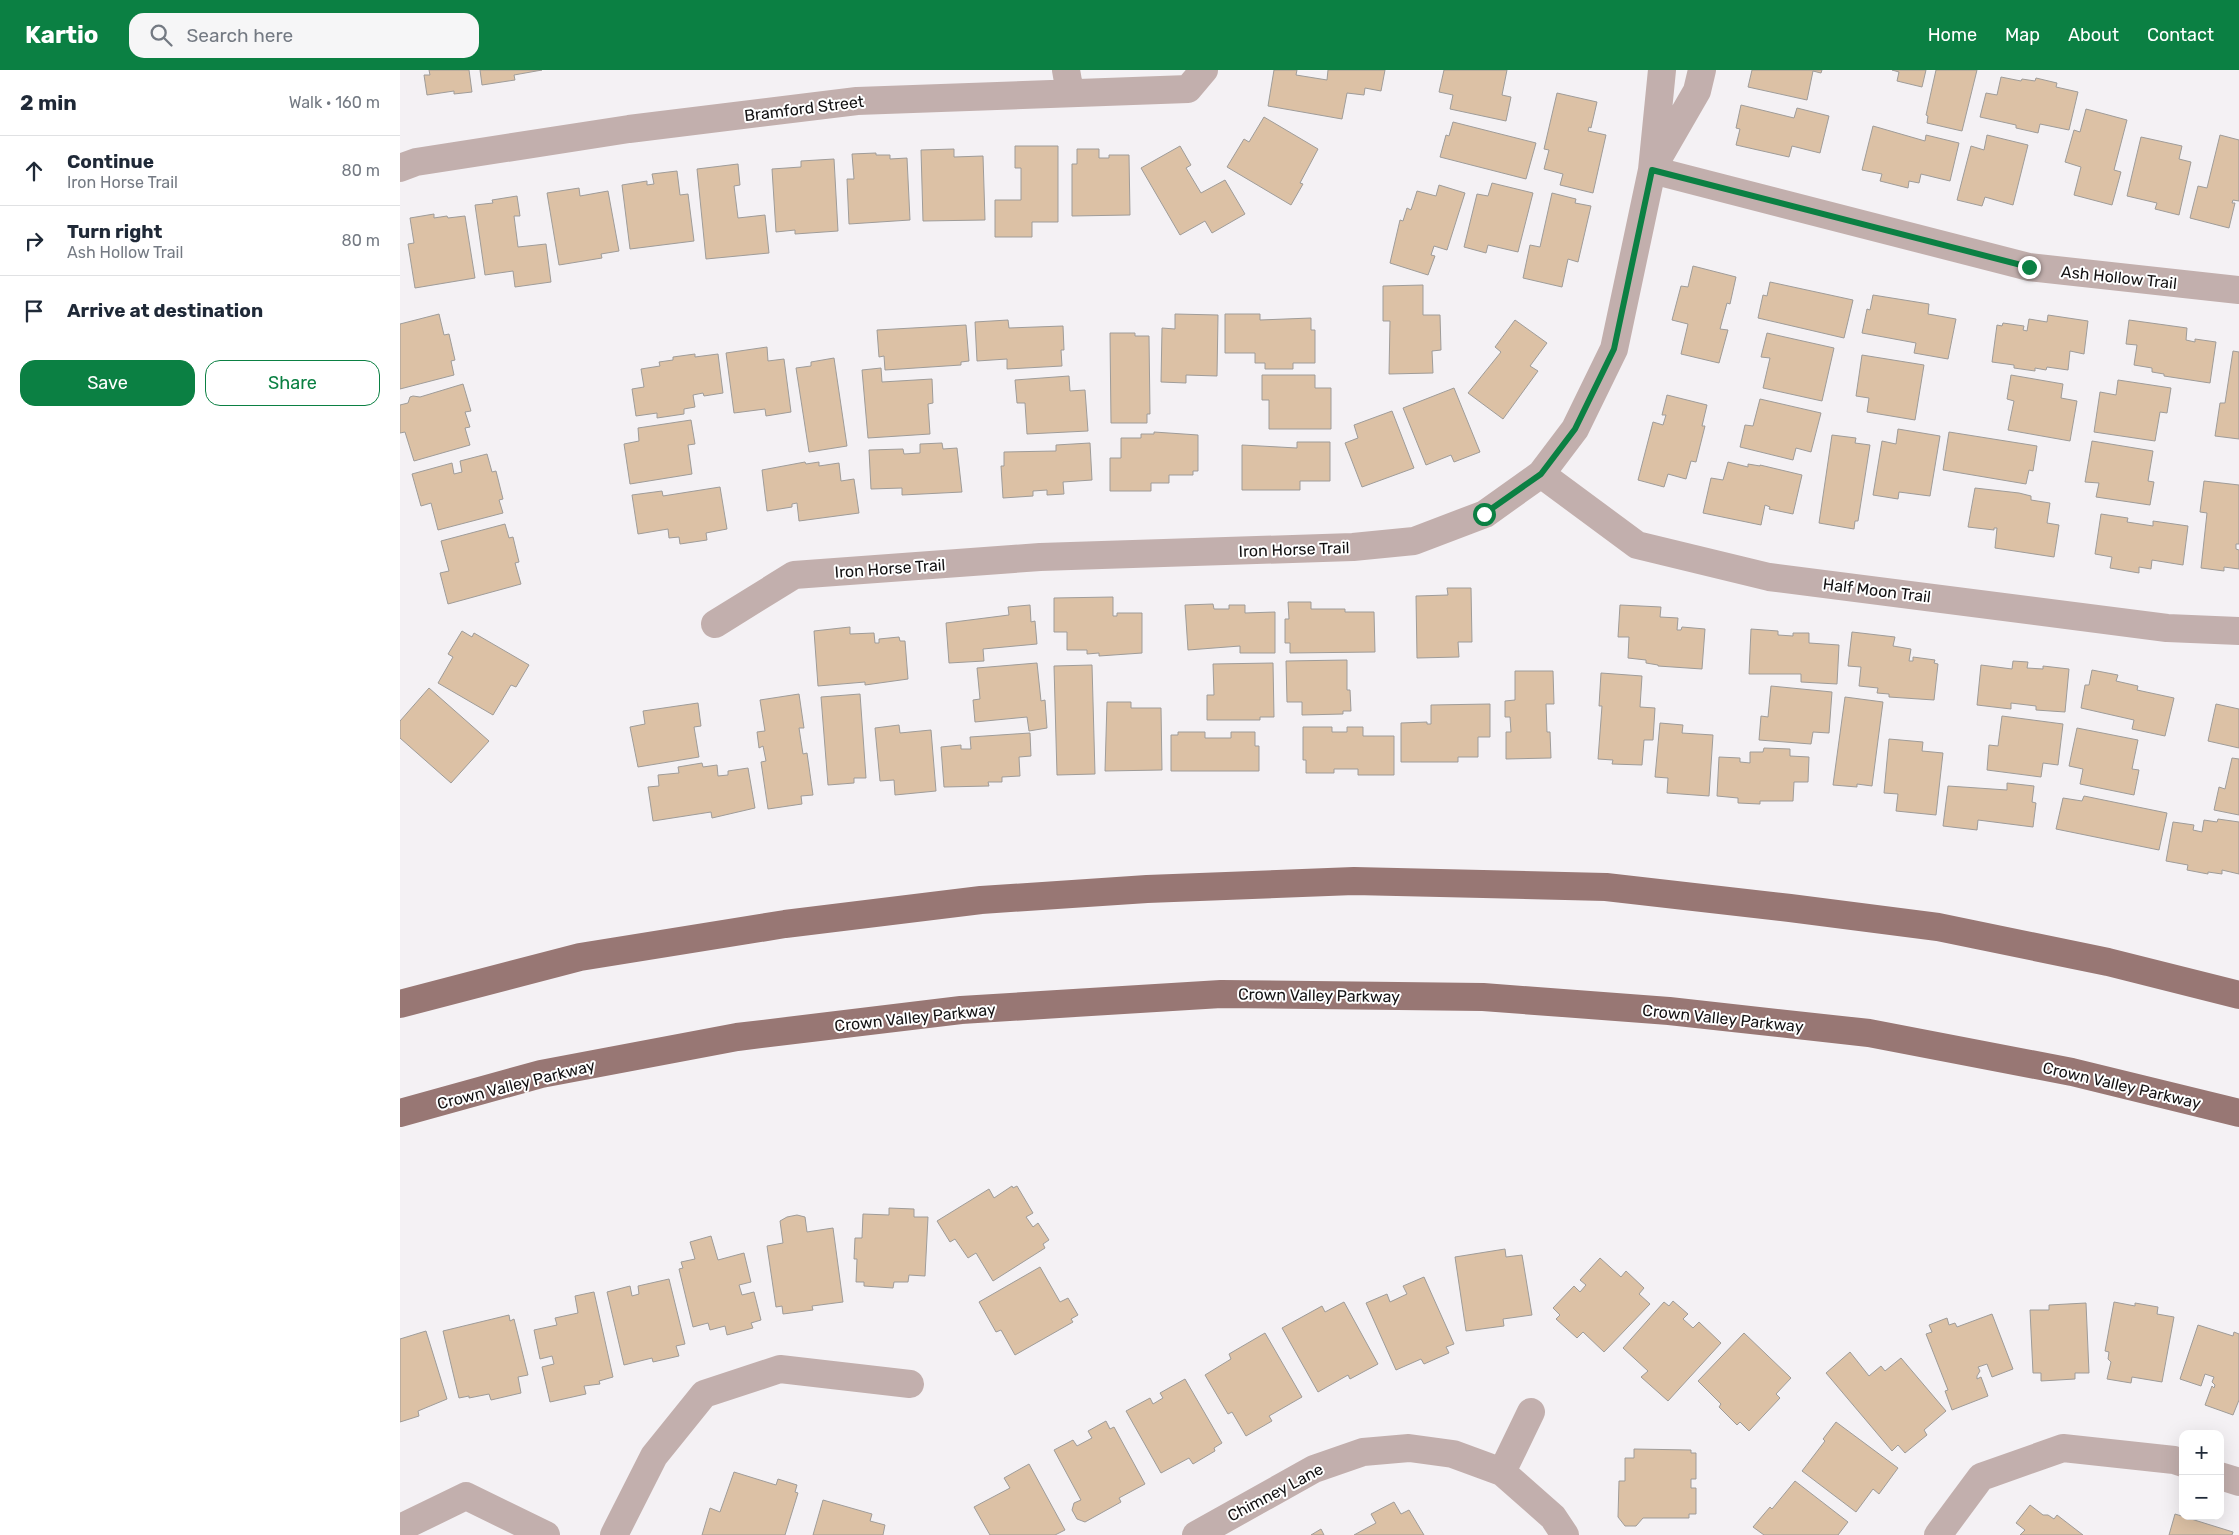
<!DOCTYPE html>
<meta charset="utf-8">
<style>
body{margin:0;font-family:Rubik,sans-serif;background:#f6f6f7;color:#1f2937}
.controls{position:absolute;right:15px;bottom:15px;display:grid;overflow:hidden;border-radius:10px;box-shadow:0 5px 20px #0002}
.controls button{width:45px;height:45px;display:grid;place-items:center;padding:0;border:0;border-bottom:1px solid #e0e1e3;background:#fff;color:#1f2937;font:25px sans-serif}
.stop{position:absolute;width:15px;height:15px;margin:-11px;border:4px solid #0b8043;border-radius:50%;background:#fff}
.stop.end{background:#0b8043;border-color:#fff;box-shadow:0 1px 5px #0008}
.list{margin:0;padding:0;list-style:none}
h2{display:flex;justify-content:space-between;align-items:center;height:65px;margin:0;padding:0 20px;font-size:21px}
h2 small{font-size:16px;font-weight:400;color:#747a83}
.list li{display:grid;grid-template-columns:32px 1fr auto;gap:15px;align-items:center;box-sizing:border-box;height:70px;padding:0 20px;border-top:1px solid #e0e1e3}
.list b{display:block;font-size:19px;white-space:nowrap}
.list p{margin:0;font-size:16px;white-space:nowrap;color:#747a83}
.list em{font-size:16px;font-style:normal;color:#747a83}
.actions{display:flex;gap:10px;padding:15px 20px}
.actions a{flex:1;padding:11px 0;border:1px solid #0b8043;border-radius:15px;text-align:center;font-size:18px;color:#0b8043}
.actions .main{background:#0b8043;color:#fff}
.icon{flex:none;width:28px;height:28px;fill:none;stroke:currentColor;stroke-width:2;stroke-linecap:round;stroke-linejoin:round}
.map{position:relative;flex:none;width:1839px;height:1465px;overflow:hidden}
header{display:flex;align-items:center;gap:30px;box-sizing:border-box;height:70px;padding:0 25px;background:#0b8043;color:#fff}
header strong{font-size:24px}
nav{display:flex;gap:28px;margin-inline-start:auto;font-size:18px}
.search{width:350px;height:45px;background:#f6f6f7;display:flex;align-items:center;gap:12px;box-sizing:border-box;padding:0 18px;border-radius:15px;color:#747a83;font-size:19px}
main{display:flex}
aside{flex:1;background:#fff}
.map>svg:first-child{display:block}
.building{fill:#dcc1a5;stroke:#9f9c99}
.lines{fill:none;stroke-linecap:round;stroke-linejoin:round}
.minor{stroke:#c2afad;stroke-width:28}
.major{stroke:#987774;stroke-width:28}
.route{stroke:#0b8043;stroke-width:6}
.labels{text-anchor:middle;stroke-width:4;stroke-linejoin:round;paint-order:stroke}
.street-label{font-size:16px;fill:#121112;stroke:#fff}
</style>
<header>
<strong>Kartio</strong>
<div class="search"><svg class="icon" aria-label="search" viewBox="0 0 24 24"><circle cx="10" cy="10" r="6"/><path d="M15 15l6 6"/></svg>Search here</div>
<nav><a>Home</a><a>Map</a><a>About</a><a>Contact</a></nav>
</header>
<main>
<aside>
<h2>2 min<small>Walk · 160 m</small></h2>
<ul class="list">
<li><svg class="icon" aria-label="ahead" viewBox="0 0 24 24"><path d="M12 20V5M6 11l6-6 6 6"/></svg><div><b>Continue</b><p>Iron Horse Trail</p></div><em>80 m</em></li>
<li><svg class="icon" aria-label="right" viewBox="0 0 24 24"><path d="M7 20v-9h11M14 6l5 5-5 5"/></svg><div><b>Turn right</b><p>Ash Hollow Trail</p></div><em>80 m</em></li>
<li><svg class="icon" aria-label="arrive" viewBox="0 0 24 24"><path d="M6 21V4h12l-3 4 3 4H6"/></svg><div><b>Arrive at destination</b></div></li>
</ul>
<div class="actions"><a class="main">Save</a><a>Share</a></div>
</aside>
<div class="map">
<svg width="1839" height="1465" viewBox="0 0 1839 1465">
<rect width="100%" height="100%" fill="#f4f1f4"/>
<path class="building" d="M29,0H69L72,22L54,24V21L27,25L24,5H30Z
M80,0H142L114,5L115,10L82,15Z
M874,0H897L896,5L927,10L928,0H985L981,21L965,18L964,25L947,23L942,49L868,36Z
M1044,0H1107L1102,25L1111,27L1106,51L1050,39L1053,25L1039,22Z
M1352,0H1422L1421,3L1413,1L1407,30L1348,17Z
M1492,0H1526L1522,17L1497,11L1499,2Z
M1536,0H1577L1562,61L1527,53L1528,46L1526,45Z
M1601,7L1621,11L1622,9L1635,11L1636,8L1657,13L1656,17L1678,22L1669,60L1640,54L1638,63L1616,58V55L1580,47L1586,23L1597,25Z
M1157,23L1197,32L1191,58L1189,57L1188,61L1206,65L1193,123L1160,115L1163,104L1144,99L1149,80L1144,79Z
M1341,35L1394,48L1397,38L1429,46L1420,83L1392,76L1389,87L1336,75L1340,59L1336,58Z
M1686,39L1727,50L1714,100L1721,102L1712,135L1674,125L1681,97L1665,92L1674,60L1680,62Z
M864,47L918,79L900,113L903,114L891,135L827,97L844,69L849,72Z
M1053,52L1136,73L1126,109L1040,87L1046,65L1049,66Z
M1473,56L1525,71L1526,65L1559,73L1550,111L1521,104L1519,113L1509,111L1508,118L1480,111L1482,104L1462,100Z
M1587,65L1628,75L1613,135L1585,127L1582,136L1557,130L1571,76L1584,80Z
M1820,65L1839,70V131L1833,130L1832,133H1835L1829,158L1790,148L1798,116L1807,118Z
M1741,67L1782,76L1779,89L1791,92L1779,145L1755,139L1757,133L1727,126Z
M615,76H658V152H632V167H595V130H621V98H615Z
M780,76L791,95L786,98L801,123L825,110L845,144L812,163L805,151L780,165L741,98Z
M554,79V87L583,86L585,150L523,151L521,80Z
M677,79H699V88H709V85H729L730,145L672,146V94H677Z
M476,83V85H490V89L507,88L510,150L449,154L447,109H454L452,84Z
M434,89L438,161L395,164V160L376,162L372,99L401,97V91Z
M338,94L340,115L334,116L338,148L365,145L369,183L306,189L297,99Z
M277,101L280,125L288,124L294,171L230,179L222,115L247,111V115L254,114L252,104Z
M1092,113L1133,123L1118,182L1088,175L1086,183L1064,177L1077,124L1088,126Z
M1039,115L1065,123L1047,180L1034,176L1031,185L1035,186L1028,205L990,193L1000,150L1003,151L1007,138L1011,140L1017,121L1036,126Z
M179,118L180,126L208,121L219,181L201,184L202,188L159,195L147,123Z
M1152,123L1176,129L1175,133L1191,136L1178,192L1168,189L1162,217L1123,208L1130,175L1140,177Z
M117,126L120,146H114L118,177L146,174L151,212L115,217L113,201L85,205L75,135L93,133L92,130Z
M34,144V148L47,146L48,148L65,146L75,208L15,218L8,174L14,173L10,148Z
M1293,196L1336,207L1330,234L1327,233L1320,259L1328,260L1319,293L1281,284L1288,254L1272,250L1281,216L1288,217Z
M1370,212L1453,230L1444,268L1358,248L1363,225L1367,226Z
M1023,215V245H1040L1041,280L1032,281L1033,303L989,304L990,251H983V216Z
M1473,225L1529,234L1528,244L1556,249L1548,289L1514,283L1516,273L1462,263L1467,239L1470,240Z
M39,244L44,265L49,264L55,290L51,291L54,305L0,319V254Z
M775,244L818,245L817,306L786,305V313L761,312L762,258L775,259Z
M825,244H860V250L911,248V260H915V293H893V299H865V293H855V283H825Z
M1648,245L1688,251L1684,284L1670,281L1668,300L1647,297L1646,300L1635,298V301L1614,298V295L1592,292L1597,255L1602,256L1603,253L1624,256L1623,260L1627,261L1629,249L1647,252Z
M608,250L609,258L663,256L664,280H661L662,296L607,299V289L577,291L575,252Z
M1115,250L1147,273L1130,296L1138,301L1103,349L1068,323L1101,282L1095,277Z
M1729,250L1787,258L1786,270L1795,272V269L1816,272L1810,313L1764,306V304L1752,302V298L1734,295L1737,275L1726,274Z
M566,255L569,291L561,292V295L485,300L484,286L479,287L477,260Z
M710,263H735V266H749L750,344H747V353H711Z
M1367,263L1434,278L1422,331L1363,318L1370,288L1361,287Z
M367,277L368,291L384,289L391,342L366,346L365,339L334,343L326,283Z
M1833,281L1839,282V369L1815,366L1820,333H1825Z
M295,284V287L318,284L323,323L304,326L303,323L293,325L295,337L284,339V344L257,348V343L236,346L232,319L244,317L241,299L260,296L259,292L273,290V287Z
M1462,285L1524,295L1515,350L1467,342L1469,328L1456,326Z
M434,288L447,376L409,382L396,298L411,296V292Z
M481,298L482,312L532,309L533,333L528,334L530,364L468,368L462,300Z
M862,305H915V318H931V359H869V330H862Z
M1611,305L1663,314L1661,328L1677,331L1670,371L1608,360L1614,331L1607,329Z
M669,306L670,321L685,320L688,361L627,364L625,333H617L615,310Z
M1718,310L1771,318L1767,343L1760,342L1755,371L1694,362L1700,322L1716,325Z
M63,314L71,341L65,342L70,357L65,358L70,375L14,391L5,362L0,363V335L8,333L10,327L13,326L20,327Z
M1054,318L1080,382L1054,392L1051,385L1026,395L1003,338Z
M1267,325L1307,335L1302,356H1305L1296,392L1291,391L1286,409L1268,404L1264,417L1238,410L1253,352L1263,355L1266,345H1262Z
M1360,329L1421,343L1411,382L1396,378L1393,390L1340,377L1345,355L1353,356Z
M992,341L1014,398L962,417L945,373L958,368L954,355Z
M291,350L295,374L288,375L292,404L230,414L224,374L239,371L238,358Z
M1498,359L1540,366L1530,426L1499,422L1498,429L1473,425L1482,371L1496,374Z
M754,362L798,365V401H793V405H769V413H751V421H710V388H721V368H741V364H754Z
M1549,362L1637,376L1633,401L1629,400L1626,414L1543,400Z
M1432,365L1456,368L1455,373L1470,375L1458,451H1455L1454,459L1419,453Z
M1692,371L1753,381L1748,411L1754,412L1750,435L1696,427L1699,413L1685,412Z
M897,372H930V411H900V420H842V375L897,378Z
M542,373L543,379L557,378L562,422L502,425V418L471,419L469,380L503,379L504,384L520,383V374Z
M690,373L692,410L663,412L664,424L647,425V420L633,421V426L603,428L601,396H604V382L656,381V375Z
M87,384L92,402L96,401L103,429L99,430L103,443L38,460L31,433L21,436L12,404L52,393L54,404L62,402L60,391Z
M405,392L406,394L419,392V396L439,393L441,411L454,409L459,443L399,451L397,433L392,434V437L367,441L362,400Z
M1328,392L1348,397V394L1360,396V395L1402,405L1393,444L1369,439L1370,437L1365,435L1361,455L1303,443L1311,408L1323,410Z
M1804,411L1839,415V474H1836V479L1839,480V499L1824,497V501L1801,498L1807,443L1800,442Z
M320,417L327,459L306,463L307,470L280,474L279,467L269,468L268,459L238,464L232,425L262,421L263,426Z
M1575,418L1619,423L1631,426V430L1650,433L1647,453L1659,455L1654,487L1595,478L1597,458H1594V460L1568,457Z
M1701,444L1728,448L1727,452L1753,456V451L1788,456L1783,495L1752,490L1751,499L1739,497V503L1710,498L1712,487L1695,484Z
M105,454L109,468L113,467L119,492L115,493L121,514L48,534L40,503L49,501L41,471Z
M1047,518H1071L1072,572H1058L1059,587L1017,588L1016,526L1048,525Z
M713,527V546H717V543H742V583L699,586V583L687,584V580H667V562H654V528Z
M888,532H911V539H945V542H974L975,582L890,583V573H885V549H889Z
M813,534L814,539H829V535H845V543L875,542V583H840V576L788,580L785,535Z
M630,535L631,552L635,551L637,574L583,579L584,591L549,593L546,553L609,545L608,537Z
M1220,535L1261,537L1260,547L1278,548L1277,560H1281L1282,557L1305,559L1302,599L1258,596V595L1246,593V590L1228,588L1229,567H1218Z
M450,557V564L474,563L475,573H479V569L499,567L500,571H505L508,609L465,615V612L418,616L414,561Z
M1351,559L1378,561V565L1393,566V563H1409V573L1439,575L1437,614L1401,612V604H1349Z
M62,561L72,567L74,563L129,595L116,617L111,615L93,645L38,613L53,587L48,584Z
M1452,562L1495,567L1493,576L1511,579L1509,591H1513V587L1535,590L1534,593L1538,594L1534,630L1489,627V624L1477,623L1478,618L1459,616L1461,597L1448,596Z
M947,590V620H950L951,641H943V644L902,645V632H887L886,591Z
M1613,591L1628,592L1627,598L1643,599V596L1669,599L1665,642L1636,640V636L1611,633V639L1577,635L1581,595L1612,599Z
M637,593L641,631L645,630L647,658L629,661L627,647L575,652L573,630L580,629L577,598Z
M873,593L874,647H860V650H807V625H814L813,594Z
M692,595L695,704L657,705L654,596Z
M1692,600L1718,605L1716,611L1738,616L1737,620L1774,628L1765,666L1732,659L1734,650L1681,638L1685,615H1689Z
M1115,601H1153L1154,634H1146L1147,662H1150L1151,688L1106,689V662H1111L1110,647H1105V631L1115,630Z
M1201,603L1242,606L1240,637L1255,638L1253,670H1244L1242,695L1212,694L1213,690L1198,689L1202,636H1199Z
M1371,616L1432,622L1429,663L1413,662L1411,674L1359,670L1361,646L1368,647Z
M29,618L89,671L51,713L0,668V651Z
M399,624L404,658H399L403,684L407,683L413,725L401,726L402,734L368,739L361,692L366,691L363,676L359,678L357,662L365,661L360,630Z
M460,624L466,708H454V713L428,715L421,627Z
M1445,627L1483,632L1472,716L1457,714V717L1433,715Z
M707,632H731V638H761L762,700L705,701Z
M298,633L301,656L294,657L299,687L238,697L230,657L245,654L243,641Z
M1090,634V667H1078V687H1058V692H1001V653L1027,652V654H1031V635Z
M1816,634L1839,639V678L1808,671Z
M1602,646L1663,654L1658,695L1643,693L1641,707L1587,700L1589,675L1598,676Z
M1260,653L1283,655L1282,663L1313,665L1309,726L1267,723L1268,708L1255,707Z
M499,655L500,663L531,660L536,721L495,725L494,710L480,711L475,658Z
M903,657H932V662H947V657H963V666H994V705H958V699H934V703H906V690H903Z
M1677,658L1738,670L1732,699L1739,700L1734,725L1680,714L1683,699L1669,696Z
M778,662H805V668H831V662H855V676H859V701H771V665H778Z
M630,663L631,686L619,687L620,706L602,707V712H588L589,716L544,717L541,677L561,675V679H571L570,667Z
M1489,669L1523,672L1522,681L1543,683L1536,745L1496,741L1498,724L1484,723Z
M1364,678L1390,679V686L1409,687L1408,712H1394L1393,731H1360V734L1338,733V728L1317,726L1319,687L1340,688V692L1350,693V682H1363Z
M1832,688L1839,689V745L1814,740L1819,717L1825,719Z
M302,693L303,697L317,695L318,706L328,705V701L348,698L355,738L312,748L311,742L253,751L248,717L259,716L258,705L279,703L278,697Z
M1607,713L1634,716L1632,732L1636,733L1633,757L1578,750L1577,760L1543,756L1548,716L1607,720Z
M1684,726L1767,743L1759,780L1656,759L1663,728L1682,731Z
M1818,749L1839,752V804L1822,800V804L1808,802V804L1787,800L1788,795L1766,791L1773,752L1794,755L1793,760L1802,762L1804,750L1817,752Z
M612,1116L613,1118L617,1116L633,1143L626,1147L633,1157L638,1153L649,1170L643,1174L645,1178L593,1211L576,1183L568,1188L555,1169L550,1172L537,1151L589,1119L594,1128Z
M489,1138L514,1139V1147H528L525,1206L509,1205L508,1212H494L493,1218L464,1216V1212H456L457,1189H454L455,1168H462L463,1144L489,1145Z
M397,1145L405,1147L407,1162L433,1158L443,1232L412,1236L413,1240L383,1244L382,1236L376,1237L367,1176L383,1173L380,1151L387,1147Z
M311,1166L318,1190L344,1183L351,1212L339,1215L342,1225L354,1222L361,1250L351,1253L353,1258L327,1265L325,1256L310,1260L308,1253L293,1257L279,1199L283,1198L281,1192L295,1189L290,1172Z
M1105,1179L1106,1187L1122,1185L1132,1245L1103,1249L1104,1256L1066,1261L1055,1187Z
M1200,1188L1221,1207L1226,1201L1244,1218L1239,1224L1250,1234L1204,1282L1183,1262L1177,1268L1156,1249L1160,1245L1153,1238L1174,1216L1180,1222L1186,1215L1180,1210Z
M640,1197L660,1232L668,1228L678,1245L671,1249L673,1252L615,1285L601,1260L596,1262L579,1232Z
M1024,1207L1054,1274L1046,1277L1049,1283L1024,1294L1021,1289L996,1300L966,1233L987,1224L990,1232L1007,1224L1003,1216Z
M269,1209L285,1274L276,1276L279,1286L253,1292L252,1288L224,1295L207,1222L230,1216L232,1226L239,1224L238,1216Z
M194,1222L213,1307L199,1311L200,1314L184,1316L186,1324L150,1332L142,1297L154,1294L152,1286L140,1289L134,1260L157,1255L155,1248L178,1243L175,1226Z
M1273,1231L1288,1244L1283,1249L1293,1258L1299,1252L1321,1273L1268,1331L1241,1307L1248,1301L1223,1278L1264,1232L1269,1236Z
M944,1232L978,1294L950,1309L948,1305L918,1322L882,1258L922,1236L925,1242Z
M1714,1232L1735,1236V1233L1758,1237L1757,1244L1774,1247L1762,1312L1732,1307L1731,1313L1707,1309L1711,1292L1708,1289L1709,1282L1705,1281Z
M1686,1233L1689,1303H1675V1309L1641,1311V1303H1633L1630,1240H1649V1235Z
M1592,1244L1613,1299L1592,1307L1587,1294L1578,1297L1580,1301L1577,1306V1309L1581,1307L1588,1326L1552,1340L1545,1321L1548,1320L1526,1264L1532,1262L1529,1255L1547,1248L1549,1255L1555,1253L1557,1257Z
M109,1245L110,1251L114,1249L128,1305L118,1307L121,1323L91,1330L89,1324L69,1328V1326L59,1328L43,1261Z
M1798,1255L1833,1266L1834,1262L1839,1264V1330L1833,1345L1805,1335L1812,1316L1814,1318L1815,1315L1812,1312L1814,1307L1805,1304L1801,1316L1780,1309Z
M26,1261L47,1329L18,1341L19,1346L0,1352V1269Z
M865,1263L902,1327L869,1346L872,1351L846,1366L832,1342L828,1344L805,1305L831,1289L829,1284Z
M1344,1263L1391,1308L1376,1324L1380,1328L1349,1361L1340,1352L1337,1355L1319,1337L1321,1334L1298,1311Z
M1450,1282L1469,1306L1481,1296L1485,1301L1501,1288L1546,1341L1524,1360L1527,1365L1505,1383L1498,1375L1492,1381L1426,1303Z
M785,1309L822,1373L814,1378L815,1381L793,1394L789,1388L761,1403L726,1341L750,1328L753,1334L763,1328L760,1323Z
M706,1351L710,1359L714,1357L745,1414L719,1428L721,1432L685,1452L677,1449L672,1440L674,1433L681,1430L654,1380L673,1370L677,1376L692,1368L688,1361Z
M1436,1352L1498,1398L1479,1424L1473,1419L1456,1442L1402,1401L1425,1371L1423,1369Z
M1234,1379L1291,1380V1383H1296V1409H1291V1418H1296V1444H1289V1448H1243L1236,1456H1225L1218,1447L1219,1411H1225V1388H1234Z
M629,1394L665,1460L655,1465H590L574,1437L610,1418L604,1408Z
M334,1402L376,1415L378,1409L397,1415L395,1422L398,1423L385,1465H302L310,1438L320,1442Z
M1395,1411L1448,1452L1438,1465H1364L1353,1457L1370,1437L1372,1439Z
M423,1430L472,1444L470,1451L485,1455L483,1465H413Z
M994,1432L1001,1444L1009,1440L1024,1465H954L976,1453L971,1444Z
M1630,1435L1643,1445H1648L1654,1449L1657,1445L1683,1465H1620L1625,1460L1616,1453Z
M1775,1444L1833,1462L1832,1465H1769Z
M921,1459L924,1465H911Z"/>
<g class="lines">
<path class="minor" d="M666,0L670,23
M1256,92L1297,21L1302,0
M0,98L16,92L229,59L457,31L788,19L804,0
M1252,100L1629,197L1839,220
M1141,404L1237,475L1369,507L1767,558L1839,561
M315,554L394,505L640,487L953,477L1014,471L1085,444L1141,404L1175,359L1214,279L1252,100L1262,0
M1102,1402L1131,1342
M1820,1406L1839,1412
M0,1458L66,1426L146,1465
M214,1465L254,1386L304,1324L380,1299L510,1314
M796,1465L914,1399L963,1382L1009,1378L1053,1384L1102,1402L1153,1447L1165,1465
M1538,1465L1581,1407L1663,1378L1774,1390L1783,1393"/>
<path class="major" d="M0,934L180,887L385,854L581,830L747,819L954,811L1206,817L1390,838L1538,857L1708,892L1839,925
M0,1043L141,1004L337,967L561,940L821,924L1083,927L1269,941L1469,963L1672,1002L1839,1043"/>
</g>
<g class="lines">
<path class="route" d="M1084,444L1141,404L1175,359L1214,279L1252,100L1629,197"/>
</g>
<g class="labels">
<g class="street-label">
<text transform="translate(404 38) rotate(-7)" y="6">Bramford Street</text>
<text transform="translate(1719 207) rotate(6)" y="6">Ash Hollow Trail</text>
<text transform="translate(894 479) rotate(-2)" y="6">Iron Horse Trail</text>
<text transform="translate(490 498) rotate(-4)" y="6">Iron Horse Trail</text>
<text transform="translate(1477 520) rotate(7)" y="6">Half Moon Trail</text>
<text transform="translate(919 925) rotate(1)" y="6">Crown Valley Parkway</text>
<text transform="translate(515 947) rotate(-6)" y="6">Crown Valley Parkway</text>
<text transform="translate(1323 948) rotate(6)" y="6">Crown Valley Parkway</text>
<text transform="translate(116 1014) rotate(-14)" y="6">Crown Valley Parkway</text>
<text transform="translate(1722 1015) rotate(13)" y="6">Crown Valley Parkway</text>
<text transform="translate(875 1422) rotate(-28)" y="6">Chimney Lane</text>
</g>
</g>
</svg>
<div class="controls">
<button>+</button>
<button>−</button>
</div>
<div class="stop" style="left:1084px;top:444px"></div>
<div class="stop end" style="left:1629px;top:197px"></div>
</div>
</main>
